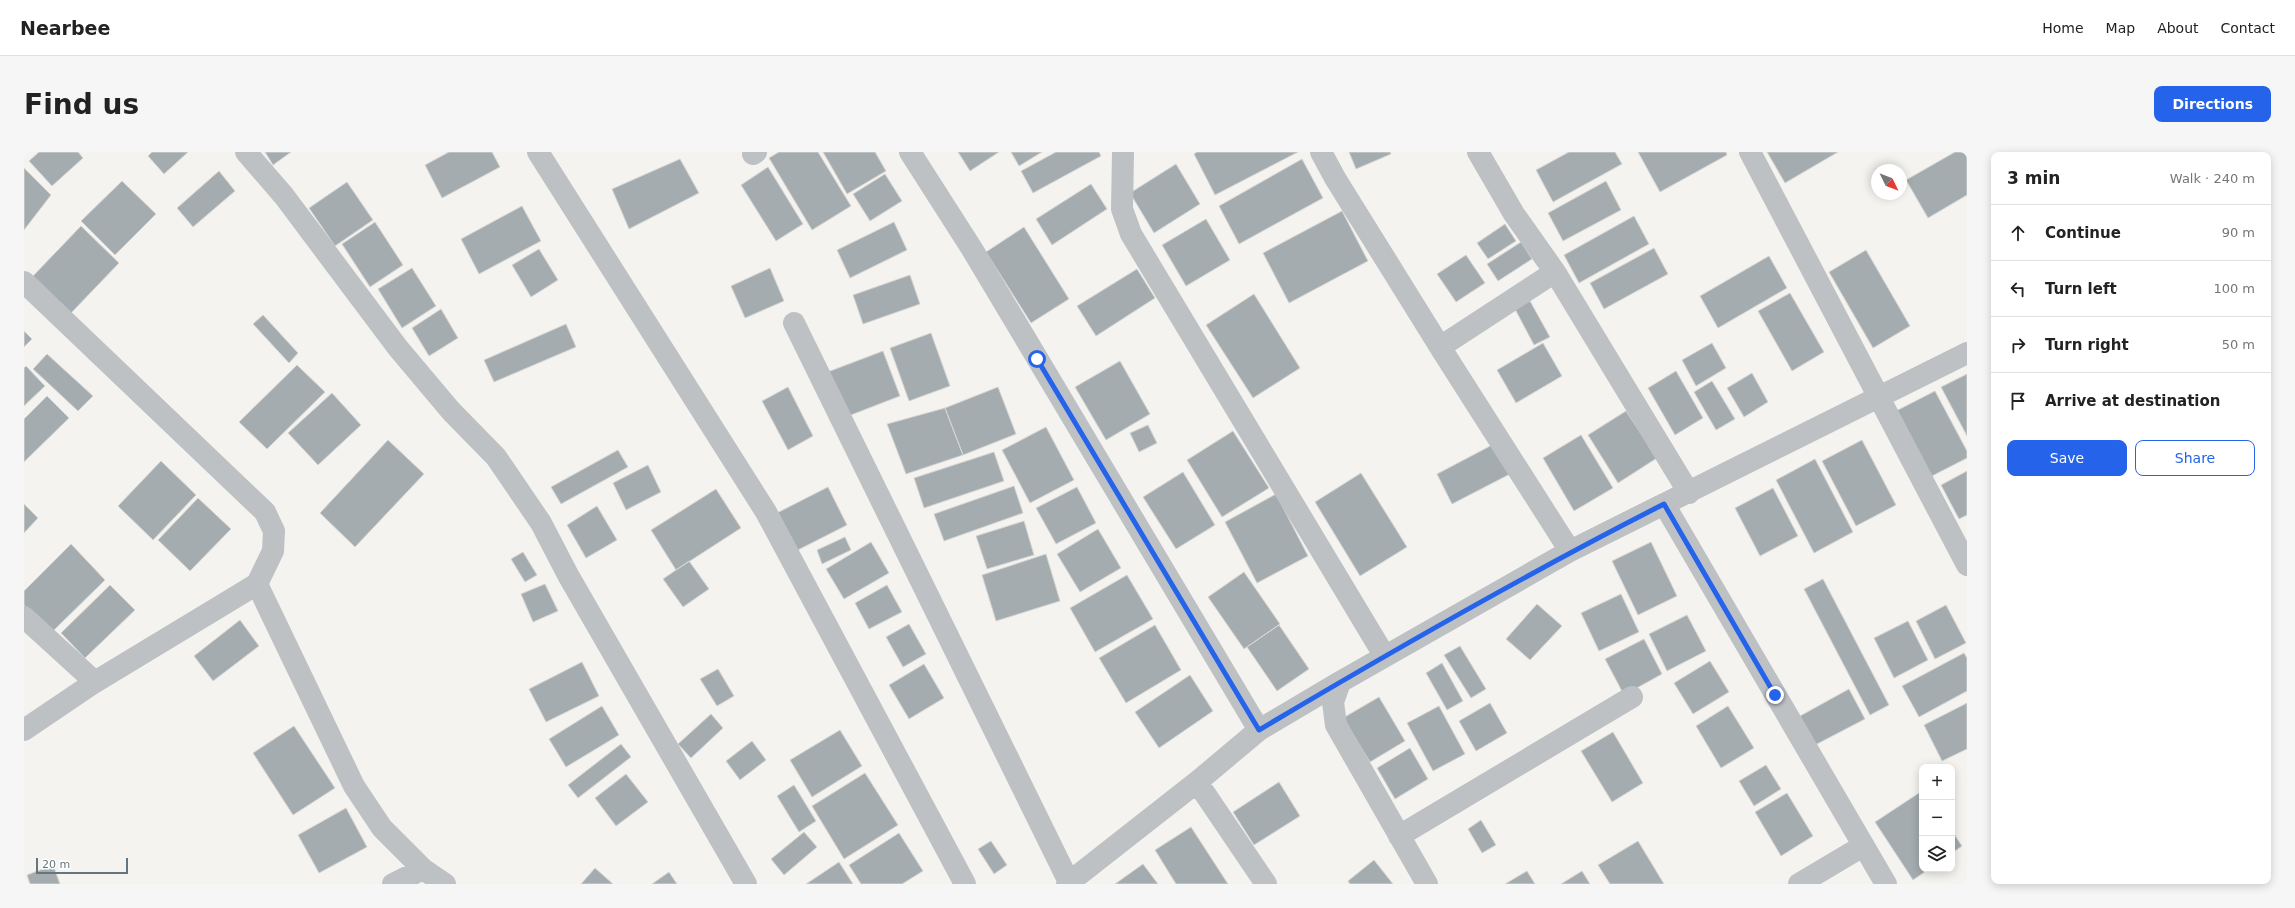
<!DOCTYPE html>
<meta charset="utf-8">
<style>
body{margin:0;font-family:"DejaVu Sans",sans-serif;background:#f6f6f6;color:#222}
.controls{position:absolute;right:12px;bottom:12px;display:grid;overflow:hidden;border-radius:8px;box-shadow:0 2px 10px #0003}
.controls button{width:36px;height:36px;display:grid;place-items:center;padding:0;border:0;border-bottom:1px solid #e0e0e0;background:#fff;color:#222;font:20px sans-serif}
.compass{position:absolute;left:1847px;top:12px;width:36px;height:36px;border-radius:50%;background:#fff;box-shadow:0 2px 10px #0003;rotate:133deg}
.scale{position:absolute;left:12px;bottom:10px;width:92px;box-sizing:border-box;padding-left:4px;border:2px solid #64757f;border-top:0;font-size:11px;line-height:14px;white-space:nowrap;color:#64757f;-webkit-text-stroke:3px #fff;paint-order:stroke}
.stop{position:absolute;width:12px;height:12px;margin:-9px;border:3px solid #2563eb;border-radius:50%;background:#fff}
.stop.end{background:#2563eb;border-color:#fff;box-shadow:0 1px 4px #0008}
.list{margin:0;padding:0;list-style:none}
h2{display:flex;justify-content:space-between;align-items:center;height:52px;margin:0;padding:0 16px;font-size:17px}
h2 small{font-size:13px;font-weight:400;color:#767676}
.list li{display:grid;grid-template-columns:26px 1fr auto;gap:12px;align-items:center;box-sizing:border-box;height:56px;padding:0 16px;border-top:1px solid #e0e0e0}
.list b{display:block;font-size:15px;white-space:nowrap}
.list em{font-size:13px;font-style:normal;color:#767676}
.actions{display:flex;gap:8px;padding:12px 16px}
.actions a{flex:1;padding:9px 0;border:1px solid #2563eb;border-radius:8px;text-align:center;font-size:14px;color:#2563eb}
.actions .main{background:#2563eb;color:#fff}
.icon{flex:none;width:22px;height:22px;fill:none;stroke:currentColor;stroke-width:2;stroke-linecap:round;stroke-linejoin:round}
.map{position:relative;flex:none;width:1943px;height:732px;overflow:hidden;border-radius:8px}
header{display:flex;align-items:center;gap:24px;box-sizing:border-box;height:56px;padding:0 20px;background:#fff;border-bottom:1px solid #e0e0e0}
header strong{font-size:19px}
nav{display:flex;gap:22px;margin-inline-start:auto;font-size:14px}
.intro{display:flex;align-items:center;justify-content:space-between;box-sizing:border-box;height:96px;padding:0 24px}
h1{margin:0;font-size:28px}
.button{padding:10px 18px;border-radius:8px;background:#2563eb;color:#fff;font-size:14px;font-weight:700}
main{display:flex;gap:24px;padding:0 24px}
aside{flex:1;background:#fff;border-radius:8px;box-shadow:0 2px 10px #0003}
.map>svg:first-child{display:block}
.building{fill:#a4acb0;stroke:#d5d5d2}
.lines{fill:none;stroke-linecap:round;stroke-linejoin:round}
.minor{stroke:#bdc1c4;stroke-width:22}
.route{stroke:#2563eb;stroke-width:5}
</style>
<header>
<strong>Nearbee</strong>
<nav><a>Home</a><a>Map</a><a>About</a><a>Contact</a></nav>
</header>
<div class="intro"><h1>Find us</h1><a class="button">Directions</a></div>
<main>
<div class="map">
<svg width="1943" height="732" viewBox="0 0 1943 732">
<rect width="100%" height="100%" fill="#f4f3ef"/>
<path class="building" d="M15,0H54L59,6L28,34L5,9Z
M128,0H164L140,22L124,4Z
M241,0H267L249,13Z
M425,0H468L476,15L418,46L401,13Z
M755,0H794L827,54L788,78L745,6Z
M799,0H851L862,19L823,42Z
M934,0H975L946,19Z
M987,0H1018L995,14Z
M1032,0H1075L1077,4L1009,41L997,19Z
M1173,0H1274L1191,43L1170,2Z
M1325,0H1366L1367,2L1332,17Z
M1545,0H1591L1598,12L1529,50L1512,18Z
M1614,0H1702L1703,3L1636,40Z
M1743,0H1814L1761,31Z
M1931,0H1943V43L1904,66L1882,28Z
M656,7L675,41L605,77L588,37Z
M1278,7L1299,46L1215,92L1195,54Z
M1152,12L1176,52L1130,81L1106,41Z
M744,15L779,72L752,89L717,33Z
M0,16L27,43L0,78Z
M195,19L211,39L169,75L153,56Z
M861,22L878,49L846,69L829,42Z
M98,29L132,62L91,103L57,69Z
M1582,29L1597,58L1539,89L1524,61Z
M323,30L349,68L311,94L285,56Z
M1067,32L1083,57L1028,93L1012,67Z
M498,54L517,89L455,122L437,87Z
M1318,59L1344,109L1265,151L1239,101Z
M1610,64L1625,92L1555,131L1540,103Z
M1182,67L1206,108L1162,134L1138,93Z
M351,70L379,113L346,135L318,92Z
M870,70L883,98L826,126L813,98Z
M1481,72L1492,89L1464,107L1453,91Z
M57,74L95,111L47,161L9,124Z
M1000,75L1045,147L1007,171L962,100Z
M1497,90L1508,107L1474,129L1463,112Z
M1630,96L1644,122L1580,157L1566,131Z
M515,97L534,128L507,145L488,113Z
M1842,98L1886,174L1849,196L1805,120Z
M1442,103L1461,131L1432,150L1413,122Z
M1745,104L1763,136L1694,176L1676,144Z
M388,116L412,154L378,176L354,137Z
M746,116L760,149L721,166L707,134Z
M1113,117L1131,146L1072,184L1053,154Z
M886,123L896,152L839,172L829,143Z
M1766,141L1800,200L1768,219L1734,159Z
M1230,142L1276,216L1229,246L1182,173Z
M1506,149L1526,185L1510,193L1491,157Z
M417,157L434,186L405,204L388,176Z
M239,163L274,201L265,211L229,172Z
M542,172L552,195L470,230L460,208Z
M0,179L8,187L0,195Z
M907,181L926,234L885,249L866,196Z
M1519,191L1538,224L1492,251L1473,218Z
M1688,191L1702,216L1672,234L1658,208Z
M859,199L876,244L819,266L801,221Z
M23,202L69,244L54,259L9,217Z
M1096,209L1126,262L1082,288L1051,235Z
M273,213L301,240L243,297L215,270Z
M2,214L21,234L0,254V216Z
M1652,219L1679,266L1651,283L1624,236Z
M1728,221L1744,250L1720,265L1703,236Z
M1943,222V284L1917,235Z
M1688,229L1711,267L1692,278L1670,240Z
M764,235L789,284L764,298L738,249Z
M974,235L992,282L939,303L921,256Z
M1911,239L1943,299V306L1906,325L1872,259Z
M308,241L337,273L294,313L264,281Z
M23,244L45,266L0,310V267Z
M921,256L939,303L882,322L863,272Z
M1602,259L1633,306L1594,331L1564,283Z
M1124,273L1133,291L1115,300L1106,281Z
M1022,275L1050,328L1006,351L978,298Z
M1209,279L1245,336L1198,365L1163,308Z
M1557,283L1589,336L1550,359L1519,306Z
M364,288L400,322L331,395L296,361Z
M1838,288L1872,353L1832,374L1798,309Z
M1470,292L1486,322L1428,352L1413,322Z
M594,298L604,315L537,352L527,335Z
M970,300L980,329L900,356L890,326Z
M1791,307L1829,380L1790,401L1752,328Z
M137,309L172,343L129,388L94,354Z
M624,313L637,340L602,358L589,331Z
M1943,319V363L1935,367L1917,333Z
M1159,320L1191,373L1152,397L1119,345Z
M1337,321L1383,395L1336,424L1291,350Z
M990,334L999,361L920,389L910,362Z
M804,335L823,373L766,402L747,364Z
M1053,335L1072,371L1032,392L1012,356Z
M1749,336L1774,384L1736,404L1711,356Z
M692,337L717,376L652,418L627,378Z
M1252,342L1284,404L1233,431L1201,370Z
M174,346L207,377L166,419L134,388Z
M0,352L14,366L0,381Z
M573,354L593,388L562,406L543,373Z
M1000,369L1010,403L963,417L952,384Z
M1074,377L1097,416L1056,440L1033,402Z
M821,385L827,398L798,412L793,398Z
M847,390L865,421L820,447L802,417Z
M1627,390L1653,444L1614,463L1588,409Z
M47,392L81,428L27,481L0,453V439Z
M499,400L513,423L501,430L487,407Z
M1022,402L1036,449L972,469L958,423Z
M665,409L685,437L659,455L639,427Z
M1220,420L1256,472L1220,497L1184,445Z
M1103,423L1129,467L1071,500L1046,456Z
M1799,427L1865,553L1846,563L1780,437Z
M521,432L534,459L509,470L497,442Z
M86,433L111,458L61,506L37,481Z
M863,433L878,460L845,477L831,451Z
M1597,442L1615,480L1575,499L1557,461Z
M1513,452L1538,474L1506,508L1482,487Z
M1922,453L1942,491L1911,507L1892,469Z
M1663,463L1682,499L1643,519L1625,482Z
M216,468L235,494L189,529L170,504Z
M1884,469L1904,508L1870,526L1850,486Z
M885,472L902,502L879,515L862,485Z
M1131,473L1157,518L1102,551L1075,506Z
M1255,473L1285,517L1253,539L1223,495Z
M1620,487L1638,522L1600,543L1581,507Z
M1436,494L1462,537L1447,546L1420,503Z
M1940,501L1943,506V539L1895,565L1878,534Z
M1686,509L1705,540L1669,562L1650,531Z
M558,510L575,544L522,570L505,537Z
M1418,511L1439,549L1423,558L1402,521Z
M900,512L920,546L885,567L865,533Z
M694,517L710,544L693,554L676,527Z
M1166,523L1189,559L1135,596L1111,560Z
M1825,537L1841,567L1791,593L1776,564Z
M1355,545L1381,589L1346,610L1319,566Z
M1466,551L1483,581L1452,599L1435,569Z
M1943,551V597L1918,609L1900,573Z
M578,554L595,583L542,615L525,587Z
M1415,554L1441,602L1409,619L1383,571Z
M1704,554L1730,596L1697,616L1672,574Z
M687,562L699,576L667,606L654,592Z
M270,574L311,636L269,663L229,601Z
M816,578L838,614L788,645L766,608Z
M1589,580L1619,631L1588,650L1557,599Z
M728,589L742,608L716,628L702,609Z
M597,592L607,605L554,646L544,633Z
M1386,596L1404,627L1371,647L1353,616Z
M1742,613L1757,637L1730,654L1715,629Z
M841,621L874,673L820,707L788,654Z
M602,622L624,650L592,674L571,646Z
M1255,630L1276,664L1230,693L1209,660Z
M770,633L792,669L775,680L753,644Z
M1898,639V717H1905L1889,728L1851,670Z
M1763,641L1789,684L1757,704L1731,660Z
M322,656L343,695L295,721L274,683Z
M1457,668L1472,693L1458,701L1444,677Z
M1167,675L1204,732H1152L1131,698Z
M1928,679L1938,694L1928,701Z
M780,680L793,695L760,723L747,707Z
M875,681L899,719L878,732H837L825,713Z
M967,689L983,713L970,722L954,697Z
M1614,689L1640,732H1586L1574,713Z
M1350,708L1369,732H1326L1324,729Z
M815,710L829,732H782Z
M1119,712L1134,732H1091Z
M29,713L36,732H6L3,723Z
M571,716L589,732H557Z
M1503,719L1511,732H1481Z
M1558,719L1566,732H1537Z
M645,720L653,732H628Z"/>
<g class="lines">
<path class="minor" d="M222,0L260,44L374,196L427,259L472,305L517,371L544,423L722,732
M514,0L742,360L941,732
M886,0L948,97L1235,578
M1099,0L1098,57L1107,82L1360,503
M1297,0L1311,26L1416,195L1531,120
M1454,0L1490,62L1531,120L1665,341
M1726,0L1943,413
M729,2L732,0
M0,130L241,360L250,379L249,399L233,432L71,530
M770,171L1045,730
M1416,195L1546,399
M1640,352L1862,732
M233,432L330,634L358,676L399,717
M0,465L71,530L0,578
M1173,630L1242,732
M1375,684L1608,545
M369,732L399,717L421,732
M1043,732L1173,630L1235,578L1316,530
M1403,732L1312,573L1309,550L1316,530L1546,399L1943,201
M1775,732L1839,694"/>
</g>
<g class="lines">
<path class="route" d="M1013,207L1235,578C1368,499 1502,422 1640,352L1751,543"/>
</g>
</svg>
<div class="controls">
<button>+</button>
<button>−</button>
<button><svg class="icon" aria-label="layers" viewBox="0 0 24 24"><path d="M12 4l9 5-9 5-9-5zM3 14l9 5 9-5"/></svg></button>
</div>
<svg class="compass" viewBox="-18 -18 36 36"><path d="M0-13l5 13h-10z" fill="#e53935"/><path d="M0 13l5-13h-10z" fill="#767676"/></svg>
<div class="scale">20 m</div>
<div class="stop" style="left:1013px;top:207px"></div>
<div class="stop end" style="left:1751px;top:543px"></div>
</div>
<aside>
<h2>3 min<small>Walk · 240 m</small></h2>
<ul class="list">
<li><svg class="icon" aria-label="ahead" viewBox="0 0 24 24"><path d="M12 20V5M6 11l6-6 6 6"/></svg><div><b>Continue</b></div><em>90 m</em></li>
<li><svg class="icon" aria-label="left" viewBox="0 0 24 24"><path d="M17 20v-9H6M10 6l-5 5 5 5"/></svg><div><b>Turn left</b></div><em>100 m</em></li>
<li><svg class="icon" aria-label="right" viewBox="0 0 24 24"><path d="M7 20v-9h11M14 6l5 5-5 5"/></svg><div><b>Turn right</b></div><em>50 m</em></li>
<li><svg class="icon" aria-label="arrive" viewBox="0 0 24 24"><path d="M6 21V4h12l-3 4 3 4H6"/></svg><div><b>Arrive at destination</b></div></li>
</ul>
<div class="actions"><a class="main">Save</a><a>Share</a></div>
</aside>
</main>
